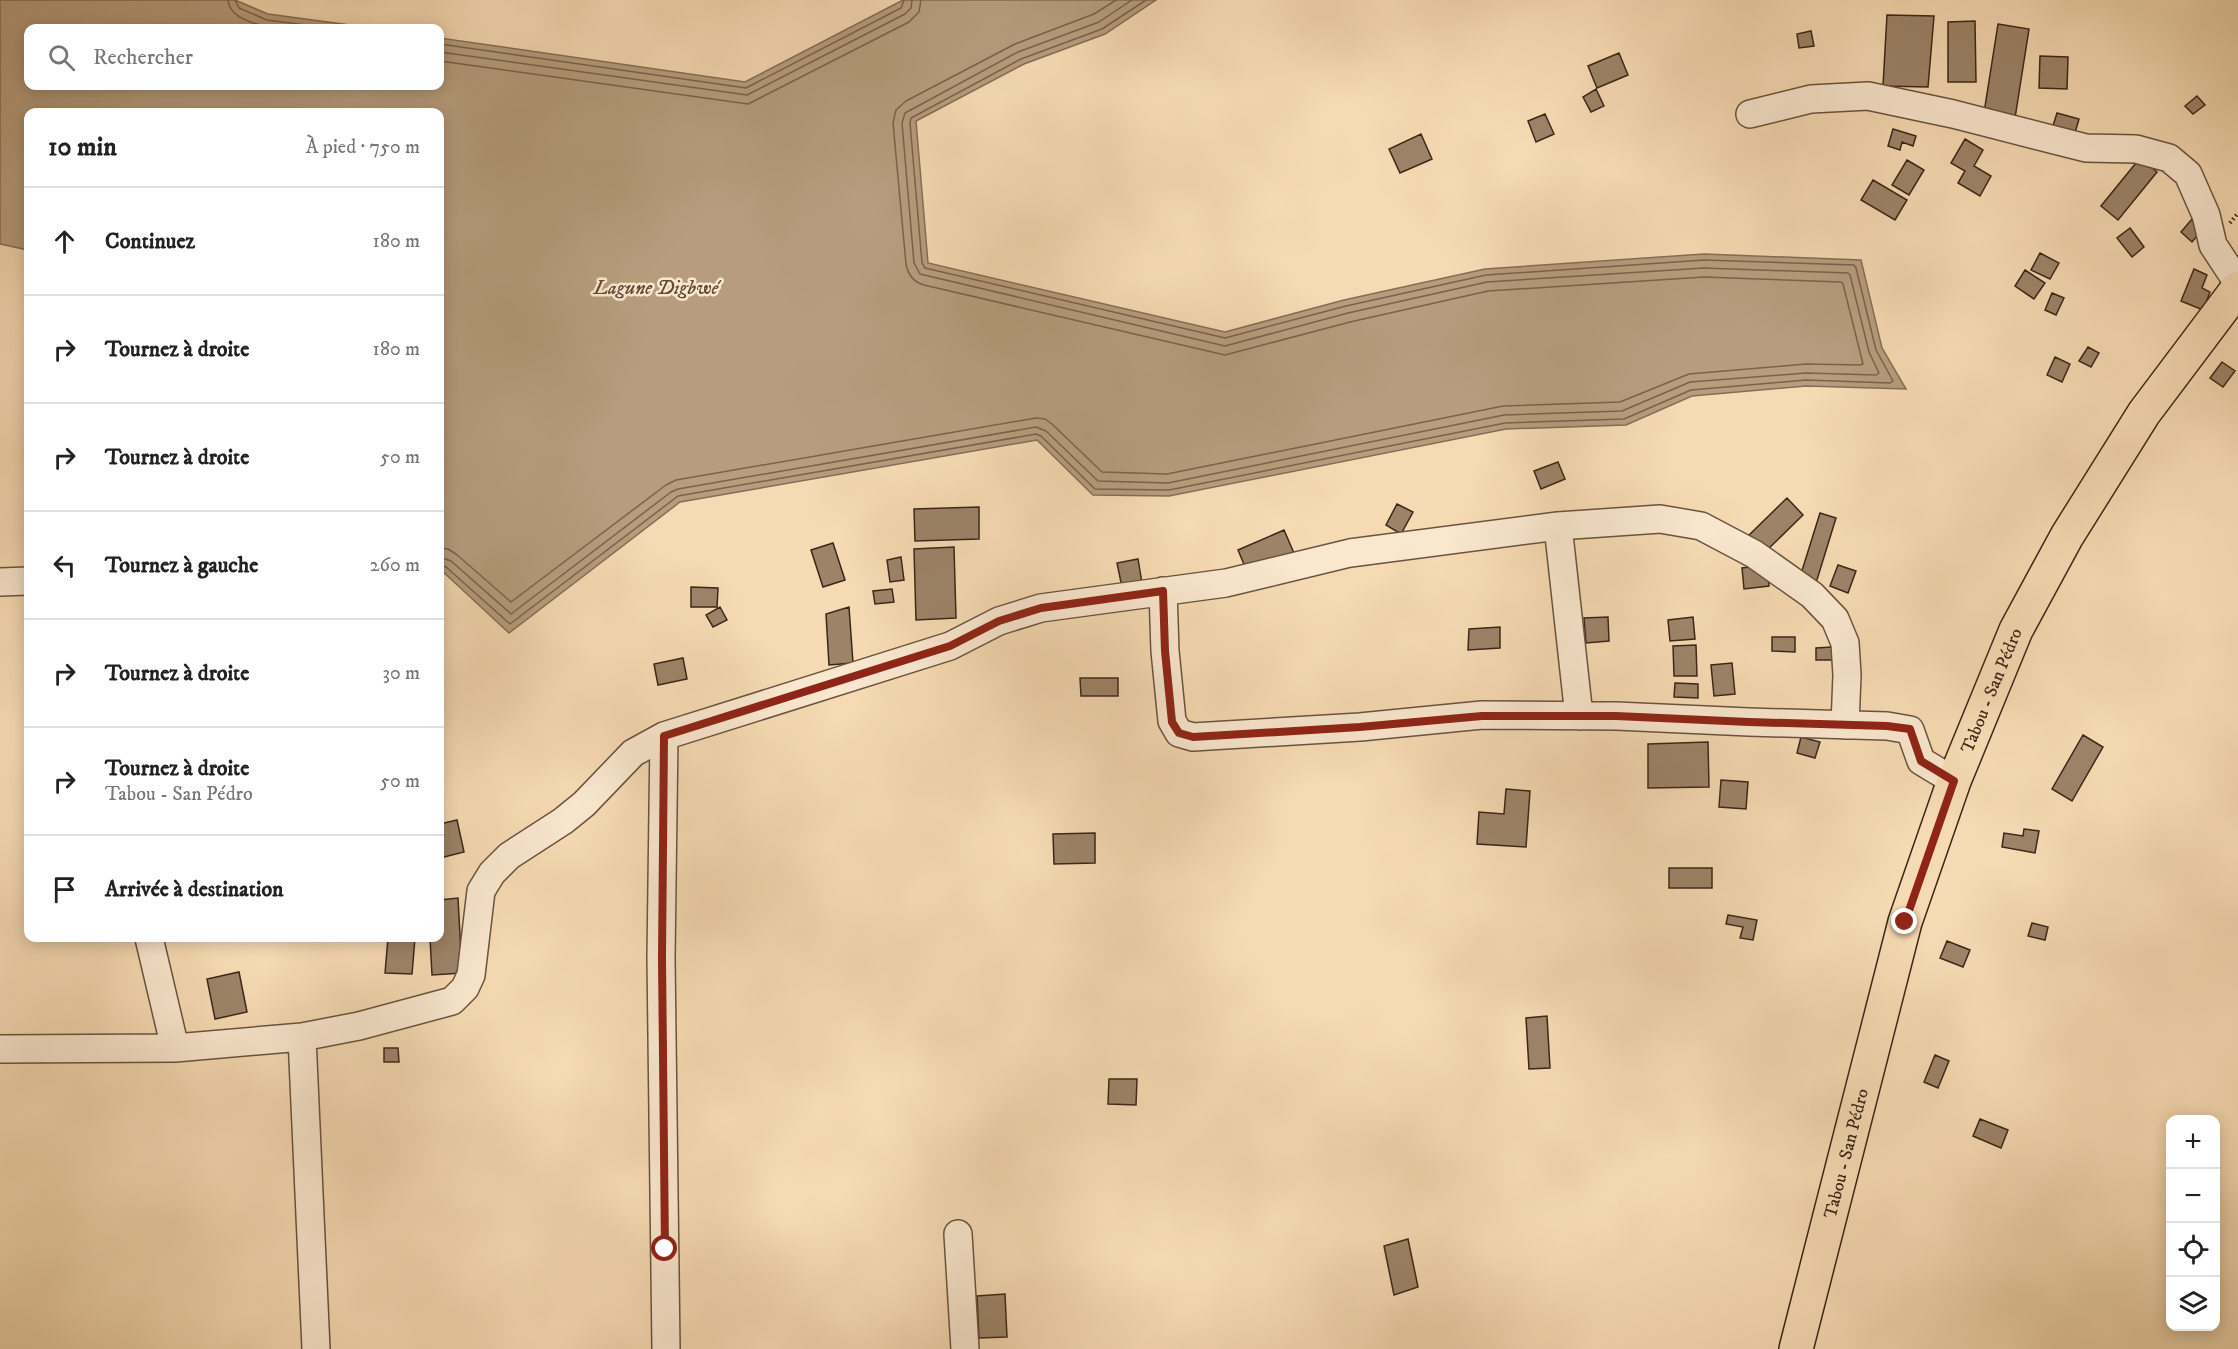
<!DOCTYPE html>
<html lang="fr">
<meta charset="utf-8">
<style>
body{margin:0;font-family:"IM FELL DW Pica",serif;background:#f2f2f2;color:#222}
.controls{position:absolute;right:18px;bottom:18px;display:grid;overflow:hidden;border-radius:12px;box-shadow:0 3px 15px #0003}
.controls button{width:54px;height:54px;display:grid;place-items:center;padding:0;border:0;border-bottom:2px solid #e0e0e0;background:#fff;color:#222;font:30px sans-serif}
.stop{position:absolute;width:18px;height:18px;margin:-14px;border:4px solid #8f2418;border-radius:50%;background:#fff}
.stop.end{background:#8f2418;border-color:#fff;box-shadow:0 2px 6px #0008}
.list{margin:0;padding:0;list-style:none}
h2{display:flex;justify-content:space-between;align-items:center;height:78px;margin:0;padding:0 24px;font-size:26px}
h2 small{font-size:20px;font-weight:400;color:#767676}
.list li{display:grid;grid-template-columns:39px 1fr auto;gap:18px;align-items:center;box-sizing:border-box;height:108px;padding:0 24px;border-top:2px solid #e0e0e0}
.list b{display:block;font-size:22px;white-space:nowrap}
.list p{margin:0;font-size:20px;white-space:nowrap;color:#767676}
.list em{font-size:20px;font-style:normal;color:#767676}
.icon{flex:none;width:33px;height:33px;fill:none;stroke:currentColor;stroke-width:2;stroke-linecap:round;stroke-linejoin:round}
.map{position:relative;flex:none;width:2238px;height:1349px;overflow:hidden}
.search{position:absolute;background:#fff;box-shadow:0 3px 15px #0003;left:24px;top:24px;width:420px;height:66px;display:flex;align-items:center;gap:15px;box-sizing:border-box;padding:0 21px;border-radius:12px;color:#767676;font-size:22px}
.panel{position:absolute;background:#fff;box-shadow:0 3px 15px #0003;left:24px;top:108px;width:420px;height:834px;border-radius:12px}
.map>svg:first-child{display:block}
.water{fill:#b79d7e;stroke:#866d55;stroke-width:1.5}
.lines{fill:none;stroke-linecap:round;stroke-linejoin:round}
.shore{stroke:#7a624b;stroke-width:1.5}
.building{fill:#9d8469;stroke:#3c2618;stroke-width:1.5}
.minor-casing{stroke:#6a533f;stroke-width:30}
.major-casing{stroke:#3c2618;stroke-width:36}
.path{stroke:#3c2618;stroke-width:4;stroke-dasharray:1.5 3;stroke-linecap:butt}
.minor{stroke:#f9e7ce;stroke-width:27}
.major{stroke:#f6dab3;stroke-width:33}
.route{stroke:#8f2418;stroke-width:8}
.labels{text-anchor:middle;stroke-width:5;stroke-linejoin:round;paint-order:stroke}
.street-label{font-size:18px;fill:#3c2618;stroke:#f9e7ce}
.water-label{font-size:20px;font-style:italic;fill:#614a37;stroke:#f9e7ce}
</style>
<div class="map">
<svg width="2238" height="1349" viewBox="0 0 2238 1349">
<rect width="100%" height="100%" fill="#f6dab3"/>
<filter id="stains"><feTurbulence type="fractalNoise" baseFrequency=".00333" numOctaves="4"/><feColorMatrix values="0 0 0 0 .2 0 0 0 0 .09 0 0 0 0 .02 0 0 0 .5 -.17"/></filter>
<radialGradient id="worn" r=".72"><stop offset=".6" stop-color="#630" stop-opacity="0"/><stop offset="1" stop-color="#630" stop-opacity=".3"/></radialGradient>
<path class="water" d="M0,0H235L268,14L372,28H28V86H440V38L745,82L903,0H1156L1105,34L1024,64L916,121L928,263L1225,332L1344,300L1485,269L1704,254L1861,260L1882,348L1906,389L1806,386L1692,396L1626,425L1506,429L1169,496L1093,495L1037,440L680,502L509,633L440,569V112H28V250L0,244Z"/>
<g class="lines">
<path class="shore" d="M228,0C229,19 260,26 276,28
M235,0L239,8L267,20L329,28
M440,44L746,88L901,8L904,0
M440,52L747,95L905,14L911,8L912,0
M440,61L748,104L909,22L919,12L921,0
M440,548L448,549L456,554L511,602L666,485L676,480L1036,418L1045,419L1052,424L1102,472L1167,474L1503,406L1620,402L1689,374L1806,364L1860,365L1863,364L1843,284L1841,282L1704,277L1488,291L1350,322L1225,355L924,285C913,282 908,275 906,264L893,123L896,110L906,101L1015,44L1094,14L1116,0
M440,557L451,561L511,614L671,492L678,489L1036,427L1046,431L1098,481L1168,483L1504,415L1622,411L1690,382L1806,373L1876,375L1879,373L1869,352L1850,275L1848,273L1704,268L1487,282L1348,313L1225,346L920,274L914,263L902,123L905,113L1018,52L1099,22L1132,0
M440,565L446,567L510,624L678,496L1036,434L1041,436L1095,489L1169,490L1505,423L1624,419L1691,390L1806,380L1890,383L1893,381L1876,350L1856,268L1854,265L1704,260L1486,275L1346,306L1225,338L925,268L922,263L910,123L911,118L1021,59L1102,29L1146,0"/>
</g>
<path class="building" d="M1887,15L1934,16L1928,87L1883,86Z
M1975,21L1976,82H1948V22Z
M1998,24L2029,29L2015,118L1984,113Z
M1811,31L1814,46L1799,48L1797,34Z
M1619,53L1628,75L1597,88L1588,66Z
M2040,56L2068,57L2067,89L2039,88Z
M1596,89L1604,106L1591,112L1583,97Z
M2197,96L2205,105L2193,114L2185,106Z
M2057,113L2079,119L2074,136L2052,129Z
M1545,114L1554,134L1536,142L1528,121Z
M1893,129L1916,136L1913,146L1902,142L1900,150L1888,146Z
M1421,134L1432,159L1400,173L1389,149Z
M1965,139L1983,150L1974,166L1991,176L1980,196L1958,183L1965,171L1951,163Z
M2140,158L2157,172L2118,220L2101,206Z
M1907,160L1924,170L1909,195L1892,185Z
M1873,180L1907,200L1895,220L1861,200Z
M2192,219L2203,229L2192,242L2181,232Z
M2130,228L2144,247L2132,257L2117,238Z
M2040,253L2059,263L2050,279L2031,270Z
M2194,269L2207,275L2202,288L2210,292L2203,310L2181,301Z
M2025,270L2045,283L2034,299L2015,286Z
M2052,293L2064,298L2056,315L2045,310Z
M2088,347L2099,353L2091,367L2079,361Z
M2055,357L2070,364L2062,382L2047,375Z
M2222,362L2235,371L2223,387L2210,378Z
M1558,462L1565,479L1541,489L1534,471Z
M1787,498L1803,515L1762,555L1745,539Z
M1397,504L1413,512L1401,534L1386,525Z
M979,507V539L915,541L914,509Z
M1820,513L1836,518L1816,583L1800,577Z
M1284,530L1294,553L1248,574L1238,550Z
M833,543L845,580L823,587L811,550Z
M954,547L956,618L916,620L914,549Z
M901,557L904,580L890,582L887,560Z
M1138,559L1142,583L1122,587L1117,563Z
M1767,565L1769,586L1744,589L1742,568Z
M1838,565L1856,571L1848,593L1830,586Z
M691,587L718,588L717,607H691Z
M892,589L894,602L875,604L873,591Z
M720,607L727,620L713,627L706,615Z
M849,607L853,663L829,665L826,614Z
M1608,617L1609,641L1586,643L1584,618Z
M1693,617L1695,639L1670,641L1668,620Z
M1500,627V648L1468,650L1469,629Z
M1772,637H1795V652L1772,651Z
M1696,645L1697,676H1674L1673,646Z
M1832,647V660H1816V648Z
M683,658L687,679L658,685L654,664Z
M1732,663L1735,694L1714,696L1711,665Z
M1080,678H1118V696H1081Z
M1675,683L1698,684V698L1674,697Z
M2083,735L2103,747L2072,801L2052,789Z
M1801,737L1820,742L1815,758L1797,753Z
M1708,742L1709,787L1648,788V744Z
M1721,780L1748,782L1746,809L1719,807Z
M1506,789L1530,791L1526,847L1477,844L1479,812L1504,814Z
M457,820L464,852L440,858V824Z
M2024,829L2039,831L2035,853L2002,847L2004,833L2023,836Z
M1095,833V863L1054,864L1053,834Z
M1669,868H1712V888H1669Z
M458,898L462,973L432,975L430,938H440V900Z
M1728,915L1757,920L1753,940L1740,938L1743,927L1726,924Z
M2032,923L2048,927L2045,940L2028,936Z
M388,938H415L412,974L385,973Z
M1947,941L1970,950L1963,967L1940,958Z
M239,972L247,1012L215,1019L207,979Z
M1547,1016L1550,1068L1529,1069L1526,1018Z
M384,1048H398L399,1062H384Z
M1935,1055L1949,1061L1938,1088L1924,1082Z
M1109,1079H1137L1136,1105L1108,1104Z
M1980,1119L2008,1130L2001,1148L1973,1136Z
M1408,1239L1418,1287L1394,1295L1384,1246Z
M1005,1294L1007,1337L979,1338L977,1296Z"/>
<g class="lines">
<g class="minor-casing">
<path id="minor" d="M1750,114L1811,99L1868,96L1953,114L2086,148L2136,149L2169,158L2188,174L2206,215L2213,245L2238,283
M1558,526L1579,716
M0,582L28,581
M1163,591L1165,651L1172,721L1179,733L1193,737L1360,727L1482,715L1616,716L1749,722L1887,726L1910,730L1921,761L1954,781
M664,736L661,958L666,1349
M149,938L175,1048
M302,1037L316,1349
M0,1049L175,1048L302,1037L359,1026L452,1001L465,988L471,975L481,891L492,873L509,856L563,821L584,804L633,753L664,736L950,646L999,621L1041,608L1226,583L1350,553L1558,526L1660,519L1701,526L1754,554L1812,595L1835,619L1845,643L1847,675L1845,725
M958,1234L965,1349"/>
</g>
<g class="major-casing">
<g id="major">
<path id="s1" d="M1796,1349L1905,922L1954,781L2016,630L2067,536L2144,413L2238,288"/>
</g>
</g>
<path class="path" d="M2230,223L2238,213"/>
<use href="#minor" class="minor"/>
<use href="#major" class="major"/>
</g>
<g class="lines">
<path class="route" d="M665,1249L662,958L664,736L950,646L999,621L1041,608L1163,591L1165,651L1172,722L1179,733L1193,737L1360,727L1482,716H1616L1749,722L1887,726L1910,729L1921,761L1954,781L1905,922"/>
</g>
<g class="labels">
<g class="street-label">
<text dy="6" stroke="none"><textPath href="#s1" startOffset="688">Tabou - San Pédro</textPath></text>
<text dy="6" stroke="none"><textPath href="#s1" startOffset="202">Tabou - San Pédro</textPath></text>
</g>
<g class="water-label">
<text x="656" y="294">Lagune Digbwé</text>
</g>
</g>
<rect width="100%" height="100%" filter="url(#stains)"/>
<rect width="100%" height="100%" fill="url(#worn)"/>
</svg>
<div class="controls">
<button>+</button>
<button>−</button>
<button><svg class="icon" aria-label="locate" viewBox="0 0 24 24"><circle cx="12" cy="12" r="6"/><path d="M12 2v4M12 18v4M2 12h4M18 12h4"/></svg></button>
<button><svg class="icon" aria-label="layers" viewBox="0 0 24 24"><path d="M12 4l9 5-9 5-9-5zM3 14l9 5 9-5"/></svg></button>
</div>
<div class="stop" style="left:665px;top:1249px"></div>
<div class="stop end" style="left:1905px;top:922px"></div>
<div class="search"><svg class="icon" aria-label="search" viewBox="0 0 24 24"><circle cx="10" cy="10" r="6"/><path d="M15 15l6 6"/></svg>Rechercher</div>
<section class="panel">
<h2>10 min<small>À pied · 750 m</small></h2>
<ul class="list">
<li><svg class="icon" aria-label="ahead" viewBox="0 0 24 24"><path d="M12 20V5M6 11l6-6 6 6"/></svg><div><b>Continuez</b></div><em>180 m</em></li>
<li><svg class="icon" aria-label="right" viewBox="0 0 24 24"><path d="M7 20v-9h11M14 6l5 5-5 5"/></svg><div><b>Tournez à droite</b></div><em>180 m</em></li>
<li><svg class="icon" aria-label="right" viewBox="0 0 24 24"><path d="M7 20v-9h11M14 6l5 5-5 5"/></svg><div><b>Tournez à droite</b></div><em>50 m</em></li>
<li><svg class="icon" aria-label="left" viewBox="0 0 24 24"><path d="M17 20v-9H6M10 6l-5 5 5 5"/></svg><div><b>Tournez à gauche</b></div><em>260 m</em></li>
<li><svg class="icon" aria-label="right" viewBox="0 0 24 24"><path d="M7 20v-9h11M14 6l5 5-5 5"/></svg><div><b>Tournez à droite</b></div><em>30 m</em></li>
<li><svg class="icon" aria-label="right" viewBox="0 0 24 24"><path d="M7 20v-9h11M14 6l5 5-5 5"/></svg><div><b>Tournez à droite</b><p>Tabou - San Pédro</p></div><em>50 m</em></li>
<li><svg class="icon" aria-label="arrive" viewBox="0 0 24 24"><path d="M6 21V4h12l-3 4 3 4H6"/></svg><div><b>Arrivée à destination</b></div></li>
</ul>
</section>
</div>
